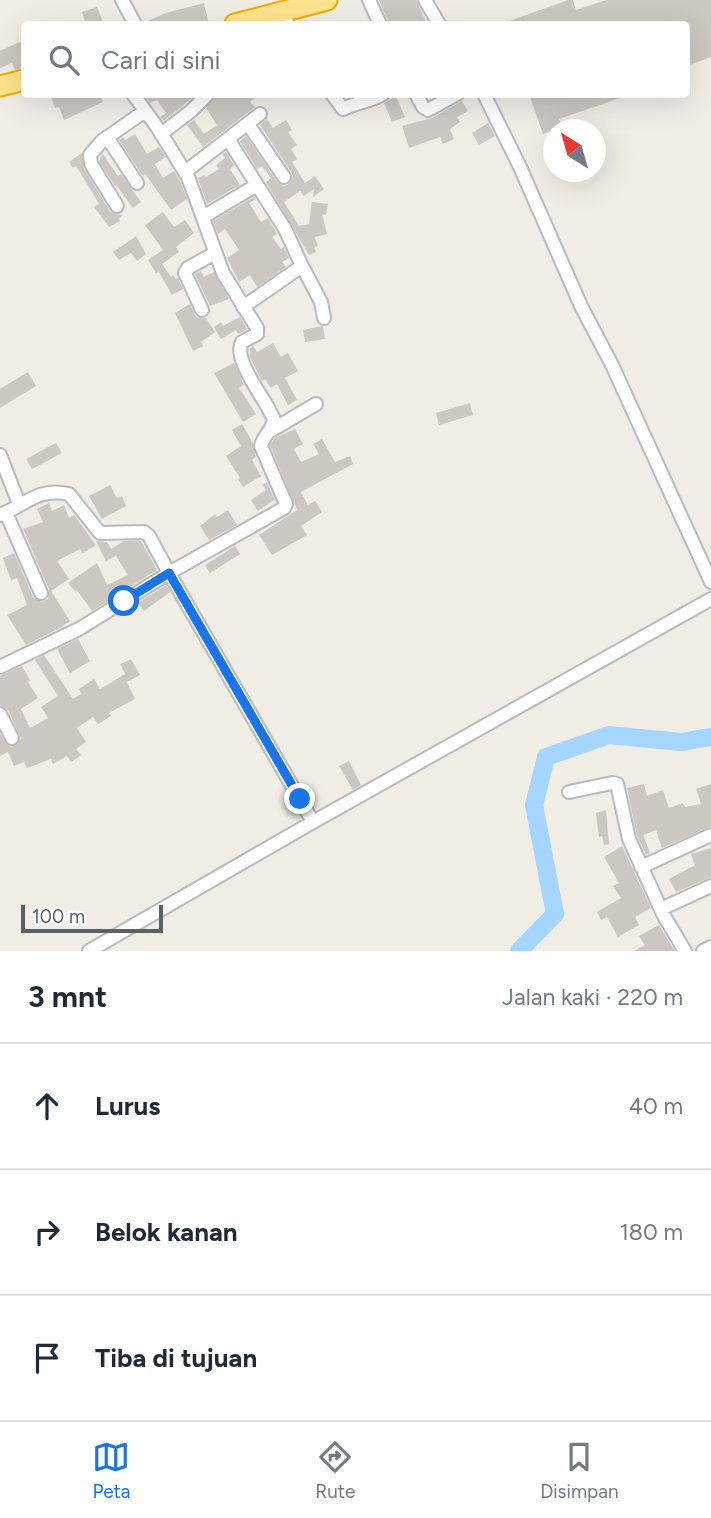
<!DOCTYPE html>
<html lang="id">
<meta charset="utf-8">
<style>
body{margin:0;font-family:Figtree,sans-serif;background:#f6f6f7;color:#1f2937}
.compass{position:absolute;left:543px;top:119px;width:63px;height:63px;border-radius:50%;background:#fff;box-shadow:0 7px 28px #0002;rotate:323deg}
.scale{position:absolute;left:21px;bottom:18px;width:142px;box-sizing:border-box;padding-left:7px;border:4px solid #5c6065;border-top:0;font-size:19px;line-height:24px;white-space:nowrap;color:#5c6065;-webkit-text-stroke:5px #fff;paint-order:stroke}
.stop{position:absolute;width:21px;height:21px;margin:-16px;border:5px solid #1a73e8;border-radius:50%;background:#fff}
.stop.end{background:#1a73e8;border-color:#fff;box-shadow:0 2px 7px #0008}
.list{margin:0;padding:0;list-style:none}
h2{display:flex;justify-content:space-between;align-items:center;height:91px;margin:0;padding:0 28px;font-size:30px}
h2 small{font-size:23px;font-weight:400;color:#747a83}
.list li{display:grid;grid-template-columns:46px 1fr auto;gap:21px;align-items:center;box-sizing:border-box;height:126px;padding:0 28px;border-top:2px solid #e0e1e3}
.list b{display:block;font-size:26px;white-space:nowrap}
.list em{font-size:23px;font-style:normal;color:#747a83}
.icon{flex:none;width:38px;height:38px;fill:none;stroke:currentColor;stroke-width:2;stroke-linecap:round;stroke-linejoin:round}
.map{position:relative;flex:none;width:711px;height:951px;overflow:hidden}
.search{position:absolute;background:#fff;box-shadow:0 7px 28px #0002;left:21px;right:21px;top:21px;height:77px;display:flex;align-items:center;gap:18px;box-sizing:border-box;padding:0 24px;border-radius:7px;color:#747a83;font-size:26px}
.sheet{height:469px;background:#fff}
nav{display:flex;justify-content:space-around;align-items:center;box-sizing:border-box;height:98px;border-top:2px solid #e0e1e3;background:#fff;font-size:19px;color:#747a83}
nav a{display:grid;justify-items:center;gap:4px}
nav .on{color:#1a73e8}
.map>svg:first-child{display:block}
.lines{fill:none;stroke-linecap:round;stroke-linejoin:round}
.river{stroke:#a5d6ff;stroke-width:18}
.building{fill:#cac8c1}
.minor-casing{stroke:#b7babf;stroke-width:16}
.highway-casing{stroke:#f4ab00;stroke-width:23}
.minor{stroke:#fff;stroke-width:12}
.highway{stroke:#ffe38c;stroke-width:19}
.route{stroke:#1a73e8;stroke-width:9}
</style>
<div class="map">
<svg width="711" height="951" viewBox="0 0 711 951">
<rect width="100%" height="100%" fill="#efede4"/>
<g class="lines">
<path class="river" d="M519,951L555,914L534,805L546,757L609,735L681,742L711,737"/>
</g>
<path class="building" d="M379,0H416L427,24H389Z
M568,0H573L576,10L606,0H711V57L687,66V24H501Z
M204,3L209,24H144L143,23L166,13Z
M97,7L104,24H86L82,12Z
M24,40V68L15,70L12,63L0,68V51Z
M50,94H100L103,102L64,120L59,107L55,108Z
M144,94H191L193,97L164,121L160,117L166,113L157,100L150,103Z
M217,94H259L250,102L255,107L203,147L187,125L194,120L204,134L217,125L206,108Z
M529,94H625L626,96L559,119L562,127L543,134Z
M396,96L405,117L392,122L384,103Z
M462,101L468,111L457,117L460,122L450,129L454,139L443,144L440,137L409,148L402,126L432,118Z
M267,119L273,128L286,120L292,130L288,132L297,145L291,149L297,159L292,162L305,183L315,176L324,189L313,197L314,189L304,196L300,191L284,202L299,226L309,224L312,202L328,204L326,215L322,214L327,234L315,237L318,246L314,247L316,252L309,255L266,182L271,178L262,166L257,169L240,141L246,136L277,182L284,186L289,184L293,177L292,173L260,125Z
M488,123L495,136L479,145L472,133Z
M135,134L147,154L159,147L166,157L155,164L163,178L174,171L180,181L187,199L171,210L145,174L143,176L119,140L123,137L125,140Z
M226,152L234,165L230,169L240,185L207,204L198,178L204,175L206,177L219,169L216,165L225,158L222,154Z
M82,153L84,169L110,211L114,214L123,215L119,218L120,221L109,227L94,207L99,204L80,172L76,166L73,168L69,162Z
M103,154L118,176L121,174L141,202L133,208L116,185L115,186L99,161Z
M254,197L256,199L249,203L261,222L268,218L277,234L272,237L281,249L284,247L289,258L282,262L286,267L257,287L250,275L239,282L227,258L239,250L225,229L218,234L213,221Z
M163,212L174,227L185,220L194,233L176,247L179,252L162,264L171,277L173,275L176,279L178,278L183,289L172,295L159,272L156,273L148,260L163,250L145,225Z
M136,236L146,254L137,261L131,253L119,260L113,252Z
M201,271L204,277L214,272L229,299L210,306L195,274Z
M190,304L196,317L206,318L215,332L201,342L203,346L193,351L175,313Z
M240,317L247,329L238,334L236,330L221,339L214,327L221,322L223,326Z
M323,326L325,339L305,342L303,330Z
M273,343L281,357L288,353L298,371L285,378L297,400L288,405L277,384L271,388L265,379L262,381L250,357V348L253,346L257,352Z
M234,363L244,385L239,388L256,414L243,422L214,373Z
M28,372L36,386L0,408V389Z
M470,403L473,415L439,425L436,413Z
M242,424L253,443L256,457L252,460L261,476L243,487L238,479L240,478L226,456L241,446L232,430Z
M295,429L303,444L294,449L301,462L319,454L313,444L322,439L335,462L350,456L353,464L301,492L308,505L315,501L322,512L301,526L307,535L272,555L259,535L297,510L270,445L275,438Z
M56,443L62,453L32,469L26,459Z
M267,482L276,503L274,500L258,511L251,500L266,490L263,485Z
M110,485L117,498L122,496L126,506L102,519L89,496Z
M49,503L52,511L64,505L69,518L74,515L96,545L83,553L80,549L57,561L69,579L51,591L70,621L60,628L26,645L7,615L27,605L17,578L11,580L3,558L14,553L33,597L41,602L48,599L49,589L23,529L43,522L37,509Z
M228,510L237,525L209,540L200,526L215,514L217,517Z
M96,541L107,542L111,549L124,541H141L157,570L92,611L77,590L75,591L68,583L97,563L107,585L128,575L116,556L106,561Z
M235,546L240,554L210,573L205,565Z
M166,585L170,592L144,611L138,603Z
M78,639L90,661L70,673L57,649Z
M44,655L73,699L81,694L79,689L94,679L100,689L125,674L120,664L131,659L140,675L127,682L135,699L109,713L111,716L98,724L93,717L77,728L86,742L76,749L81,755L71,762L67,756L53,764L51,759L27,768L24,762L14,766L8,752L0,756V734L5,742L11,747L16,745L21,738L8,710L0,705V676L22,666L30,680L28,682L38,698L21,709L30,728L48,718L41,707L58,696L35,660Z
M349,761L361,785L353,790L339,766Z
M644,784L647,796L663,790L669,808L683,803L685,807L701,804L696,789L711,784V826L662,848L656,830L643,835L650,853L646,855L637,836L627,788Z
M606,810L609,844L604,845L602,836L599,837L596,813Z
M622,846L651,908L635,917L639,925L618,937L607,917L601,920L597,912L621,898L613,886L619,883L604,857Z
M711,848V877L676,892L669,879L695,865L691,854Z
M659,925L675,951H634L645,945L639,936Z"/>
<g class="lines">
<g class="minor-casing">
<path id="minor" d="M122,0L135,24
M369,0L380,24
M425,0L439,24
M281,12L288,24
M332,94L343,109C357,102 369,102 383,94
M416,94L423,107L428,110L457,94
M484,94L520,167L581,306L612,365L711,582
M248,124L284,177
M161,134L191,111L208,94
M107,137L137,183
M228,139L285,229L302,266L243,307
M185,172L260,114
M117,206L91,164L90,155L102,141L145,111
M203,217L257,185
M302,266L321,302L324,318
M202,310L185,273L188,268L215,253
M272,430L316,404
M0,455L19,504
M6,513L41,593
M0,515C26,505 38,487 69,494L100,533L144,532L149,536L169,573L284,508L286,504L261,446C263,436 272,431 274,420C267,400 232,361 242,342L257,334V328L223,273L188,177L157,127L133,94
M0,667L79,629L169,573L313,822
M0,714L12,738
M569,792L612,783L617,784L629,839L663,914L685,951
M641,867L711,835
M661,909L711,886
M89,951L313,822L711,599
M703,951L711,947"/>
</g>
<g class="highway-casing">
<path id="highway" d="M235,24L327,0
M0,86L24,80"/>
</g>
<use href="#minor" class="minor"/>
<use href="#highway" class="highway"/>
</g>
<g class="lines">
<path class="route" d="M124,601L169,573L300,799"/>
</g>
</svg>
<svg class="compass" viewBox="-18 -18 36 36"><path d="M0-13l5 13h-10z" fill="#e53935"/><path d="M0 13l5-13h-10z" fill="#747a83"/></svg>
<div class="scale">100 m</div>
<div class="stop" style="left:124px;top:601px"></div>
<div class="stop end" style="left:300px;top:799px"></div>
<div class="search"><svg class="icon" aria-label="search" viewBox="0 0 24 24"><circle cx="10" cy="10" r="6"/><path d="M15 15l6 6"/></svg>Cari di sini</div>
</div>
<section class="sheet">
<h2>3 mnt<small>Jalan kaki · 220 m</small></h2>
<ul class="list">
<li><svg class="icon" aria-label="ahead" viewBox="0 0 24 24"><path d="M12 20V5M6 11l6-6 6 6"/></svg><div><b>Lurus</b></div><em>40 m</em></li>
<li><svg class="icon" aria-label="right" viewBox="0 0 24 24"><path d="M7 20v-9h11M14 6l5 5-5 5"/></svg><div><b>Belok kanan</b></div><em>180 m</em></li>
<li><svg class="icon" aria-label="arrive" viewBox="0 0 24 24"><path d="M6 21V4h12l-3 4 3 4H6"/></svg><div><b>Tiba di tujuan</b></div></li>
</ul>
</section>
<nav>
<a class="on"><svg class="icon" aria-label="map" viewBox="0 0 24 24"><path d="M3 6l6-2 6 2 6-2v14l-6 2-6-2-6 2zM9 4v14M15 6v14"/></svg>Peta</a>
<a><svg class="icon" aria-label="directions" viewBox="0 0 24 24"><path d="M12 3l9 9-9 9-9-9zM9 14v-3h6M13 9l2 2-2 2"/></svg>Rute</a>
<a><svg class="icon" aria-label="saved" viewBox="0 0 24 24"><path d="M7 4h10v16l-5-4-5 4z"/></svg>Disimpan</a>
</nav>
